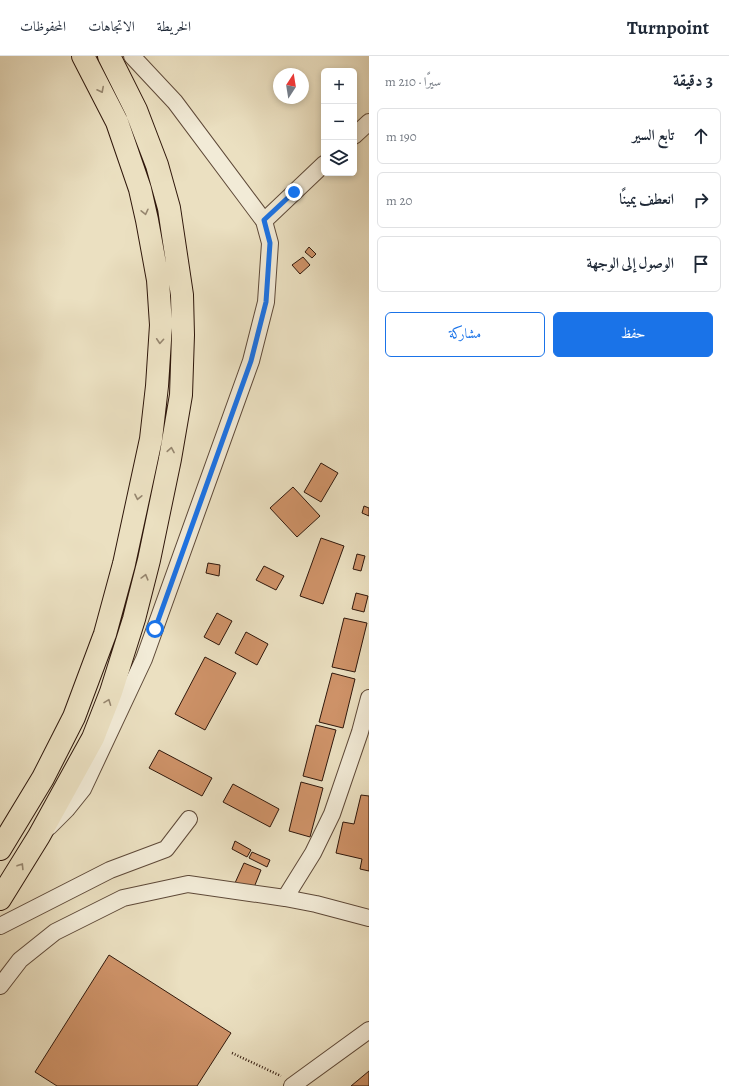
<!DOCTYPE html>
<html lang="ar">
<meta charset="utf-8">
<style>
body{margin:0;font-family:Alegreya,Amiri,serif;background:#f6f6f7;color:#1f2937;direction:rtl}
.controls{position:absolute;right:12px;top:12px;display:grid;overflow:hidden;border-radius:6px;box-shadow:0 2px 6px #0003}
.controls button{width:36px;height:36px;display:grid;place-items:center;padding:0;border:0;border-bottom:1px solid #e0e1e3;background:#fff;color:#1f2937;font:20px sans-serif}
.compass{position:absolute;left:273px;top:12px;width:36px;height:36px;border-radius:50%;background:#fff;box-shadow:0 2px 6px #0003;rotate:12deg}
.stop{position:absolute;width:12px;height:12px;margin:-9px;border:3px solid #1a73e8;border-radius:50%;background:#fff}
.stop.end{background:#1a73e8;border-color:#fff;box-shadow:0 1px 4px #0008}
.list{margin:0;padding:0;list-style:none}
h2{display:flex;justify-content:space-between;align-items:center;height:52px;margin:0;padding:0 16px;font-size:17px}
h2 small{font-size:13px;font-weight:400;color:#747a83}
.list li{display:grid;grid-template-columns:26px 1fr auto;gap:12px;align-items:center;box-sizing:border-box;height:56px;margin:0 8px 8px;padding:0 8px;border:1px solid #e0e1e3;border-radius:6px}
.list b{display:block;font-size:15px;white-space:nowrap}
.list em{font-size:13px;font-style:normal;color:#747a83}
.actions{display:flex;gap:8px;padding:12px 16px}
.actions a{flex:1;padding:9px 0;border:1px solid #1a73e8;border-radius:6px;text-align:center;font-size:14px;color:#1a73e8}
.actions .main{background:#1a73e8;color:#fff}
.icon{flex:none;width:22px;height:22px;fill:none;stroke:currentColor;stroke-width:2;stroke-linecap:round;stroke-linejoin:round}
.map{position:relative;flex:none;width:369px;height:1030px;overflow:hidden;direction:ltr}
header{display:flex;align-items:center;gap:24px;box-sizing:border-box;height:56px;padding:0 20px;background:#fff;border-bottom:1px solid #e0e1e3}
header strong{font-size:19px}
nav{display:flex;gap:22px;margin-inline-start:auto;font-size:14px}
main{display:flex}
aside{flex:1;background:#fff}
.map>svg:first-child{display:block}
.building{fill:#cf9369;stroke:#2f170b}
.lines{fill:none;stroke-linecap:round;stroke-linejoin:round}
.street-casing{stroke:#5e4938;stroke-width:18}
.highway-casing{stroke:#2f170b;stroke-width:24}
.path{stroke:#2f170b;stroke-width:2.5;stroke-dasharray:1 2;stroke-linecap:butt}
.street{stroke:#f2ebd7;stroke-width:16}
.highway{stroke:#ebe0c1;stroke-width:22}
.oneway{stroke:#96866f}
.route{stroke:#1a73e8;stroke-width:5}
</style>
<header>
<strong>Turnpoint</strong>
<nav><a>الخريطة</a><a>الاتجاهات</a><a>المحفوظات</a></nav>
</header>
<main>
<aside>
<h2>3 دقيقة<small>سيرًا · 210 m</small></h2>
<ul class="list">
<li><svg class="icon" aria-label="ahead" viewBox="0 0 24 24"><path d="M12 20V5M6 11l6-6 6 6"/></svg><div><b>تابع السير</b></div><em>190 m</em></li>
<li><svg class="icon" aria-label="right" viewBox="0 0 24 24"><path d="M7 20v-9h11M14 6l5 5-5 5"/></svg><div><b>انعطف يمينًا</b></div><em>20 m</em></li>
<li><svg class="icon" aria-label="arrive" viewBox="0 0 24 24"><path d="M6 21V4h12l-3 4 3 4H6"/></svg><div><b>الوصول إلى الوجهة</b></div></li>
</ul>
<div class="actions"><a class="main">حفظ</a><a>مشاركة</a></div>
</aside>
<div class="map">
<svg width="369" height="1030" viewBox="0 0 369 1030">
<rect width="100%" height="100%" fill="#ebe0c1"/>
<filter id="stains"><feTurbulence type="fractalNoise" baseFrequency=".005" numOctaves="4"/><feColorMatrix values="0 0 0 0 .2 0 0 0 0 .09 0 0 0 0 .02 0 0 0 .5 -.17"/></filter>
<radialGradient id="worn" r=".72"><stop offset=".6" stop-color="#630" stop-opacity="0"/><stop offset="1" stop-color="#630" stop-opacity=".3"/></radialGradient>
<path class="building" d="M309,191L316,198L312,202L305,196Z
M303,201L310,209L300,218L292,209Z
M321,407L338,417L321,446L304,436Z
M293,431L320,460L297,481L270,452Z
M364,450L369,452V460L362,457Z
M321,482L344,490L323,548L300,540Z
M357,498L365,500L361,515L353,513Z
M208,507L220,509L219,520L206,517Z
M264,510L284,520L276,534L256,524Z
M356,537L368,540L364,556L352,553Z
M217,557L232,565L219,589L204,581Z
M344,562L367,567L355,616L332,611Z
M246,576L268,588L257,609L235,597Z
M205,601L236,617L205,674L175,658Z
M332,617L355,623L343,672L319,666Z
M316,669L336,674L322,725L303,720Z
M159,694L212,722L202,740L149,712Z
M301,726L323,732L310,781L289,775Z
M233,728L279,753L270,771L223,746Z
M361,739L369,740V815L360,813L362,803L336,797L343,766L354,768Z
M235,785L251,794L247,801L232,793Z
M252,796L270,804L267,811L249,802Z
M244,807L261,814L253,834L235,827Z
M109,899L231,977L197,1030H57L35,1016Z
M369,1015V1030H351Z"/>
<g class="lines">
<g class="street-casing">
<path id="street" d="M354,80L369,66
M264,165L324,108
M49,771L67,753L83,733L144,603L251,305L266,246L270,187L264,165L175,46L132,0
M285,842L313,797L332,758L360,676L369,642
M0,870L110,814L166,793L189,763
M0,930L20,904L55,876L123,842L188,828L285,842L316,848L369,862
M292,1030L369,974"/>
</g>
<g class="highway-casing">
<path id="highway" d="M0,793L43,722L74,661L105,578L124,508L151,383L157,330L161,269L158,224L147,164L140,133L117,66L83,0
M0,843L39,780L93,682L111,636L134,563L149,504L170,403L181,339L183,279L182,239L169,152L157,109L136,54L109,0"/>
</g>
<path class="path" d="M232,997L281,1020"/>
<use href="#street" class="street"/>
<use href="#highway" class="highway"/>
</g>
<defs><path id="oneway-chevron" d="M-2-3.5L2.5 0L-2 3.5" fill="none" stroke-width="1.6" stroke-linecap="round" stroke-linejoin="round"/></defs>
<g class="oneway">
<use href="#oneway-chevron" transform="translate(101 34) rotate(63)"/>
<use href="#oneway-chevron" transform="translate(145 156) rotate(77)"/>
<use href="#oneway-chevron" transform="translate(160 285) rotate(94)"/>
<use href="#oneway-chevron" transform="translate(171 394) rotate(-80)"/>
<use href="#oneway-chevron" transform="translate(138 441) rotate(102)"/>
<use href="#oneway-chevron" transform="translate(145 521) rotate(-75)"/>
<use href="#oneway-chevron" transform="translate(108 646) rotate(-69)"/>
<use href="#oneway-chevron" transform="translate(21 810) rotate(-58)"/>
</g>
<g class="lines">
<path class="route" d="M155,573L251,305L266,246L270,187L264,164L294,136"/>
</g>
<rect width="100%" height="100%" filter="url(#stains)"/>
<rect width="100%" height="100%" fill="url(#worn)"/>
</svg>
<div class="controls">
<button>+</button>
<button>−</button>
<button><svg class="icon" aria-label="layers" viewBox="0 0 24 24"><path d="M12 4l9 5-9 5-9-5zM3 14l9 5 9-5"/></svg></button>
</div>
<svg class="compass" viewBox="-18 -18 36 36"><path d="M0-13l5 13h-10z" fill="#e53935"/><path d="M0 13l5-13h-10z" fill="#747a83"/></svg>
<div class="stop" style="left:155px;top:573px"></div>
<div class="stop end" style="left:294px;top:136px"></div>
</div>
</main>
